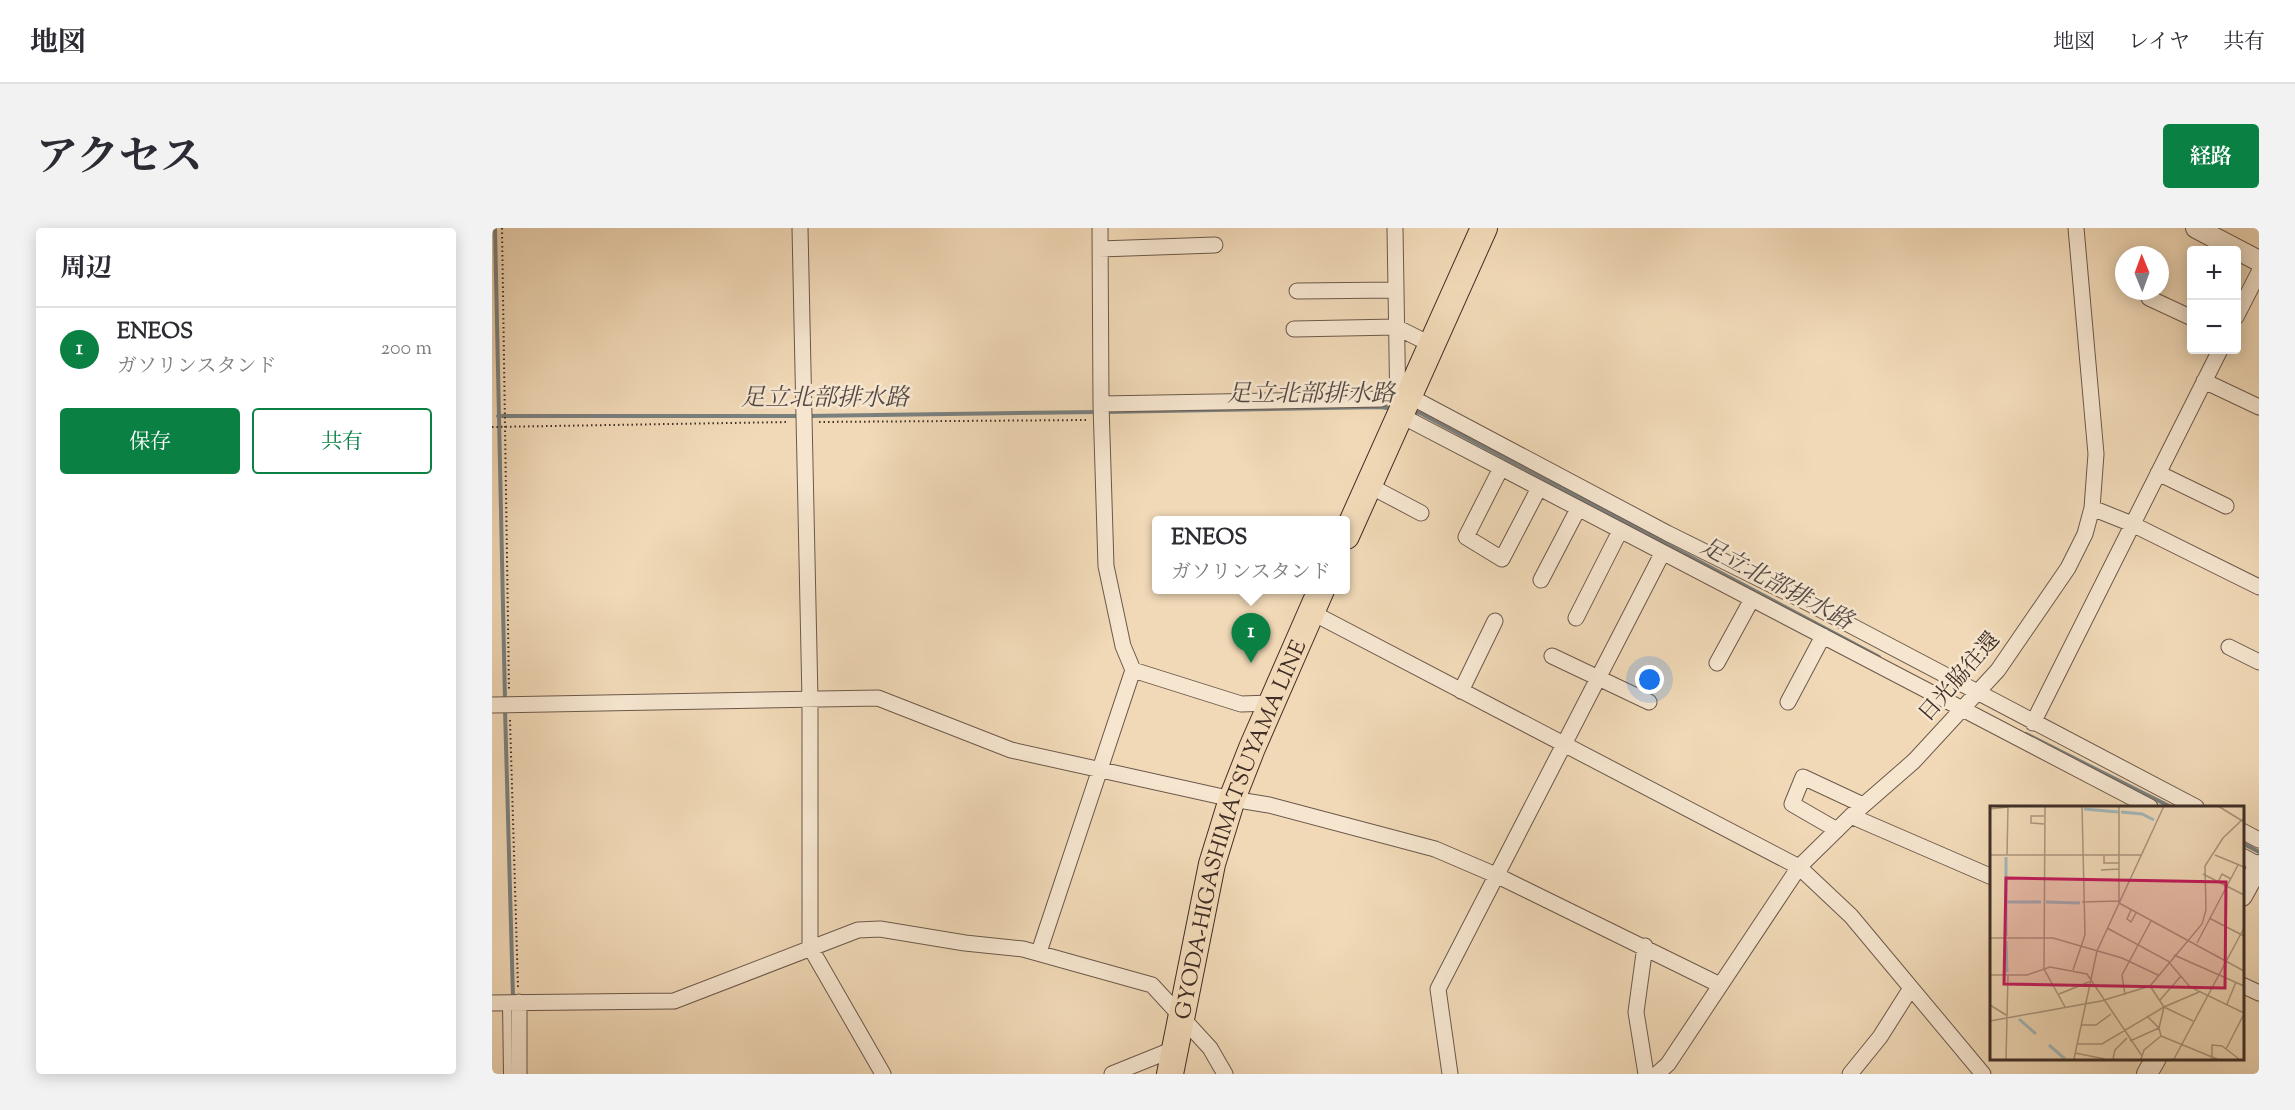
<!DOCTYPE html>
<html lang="ja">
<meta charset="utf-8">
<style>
body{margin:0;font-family:"Sorts Mill Goudy","Noto Serif JP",serif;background:#f2f2f3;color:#2b2b33}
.controls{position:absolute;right:18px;top:18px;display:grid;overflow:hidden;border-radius:6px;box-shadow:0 3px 15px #0003}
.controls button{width:54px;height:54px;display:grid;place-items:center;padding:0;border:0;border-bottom:2px solid #e1e1e2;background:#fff;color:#2b2b33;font:30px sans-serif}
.compass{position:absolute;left:1623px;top:18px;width:54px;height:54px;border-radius:50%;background:#fff;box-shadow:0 3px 15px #0003;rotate:359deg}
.you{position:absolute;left:1158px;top:452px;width:21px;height:21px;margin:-15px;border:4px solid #fff;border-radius:50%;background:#1a73e8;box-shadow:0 0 0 9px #1a73e833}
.badge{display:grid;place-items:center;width:39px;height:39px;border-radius:50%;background:#0b8043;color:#fff;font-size:20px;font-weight:700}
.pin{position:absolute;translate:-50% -50px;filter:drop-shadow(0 2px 3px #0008)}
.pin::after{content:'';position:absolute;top:32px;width:21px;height:18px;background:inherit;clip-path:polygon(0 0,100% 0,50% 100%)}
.popup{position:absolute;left:660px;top:288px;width:198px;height:78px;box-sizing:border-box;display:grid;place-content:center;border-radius:6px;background:#fff;filter:drop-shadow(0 2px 4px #0005);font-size:20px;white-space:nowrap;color:#7c7c81}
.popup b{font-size:22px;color:#2b2b33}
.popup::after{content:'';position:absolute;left:50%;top:100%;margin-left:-12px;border:12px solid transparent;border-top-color:#fff}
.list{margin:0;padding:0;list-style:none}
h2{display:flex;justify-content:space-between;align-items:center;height:78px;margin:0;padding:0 24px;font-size:26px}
h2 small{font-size:20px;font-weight:400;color:#7c7c81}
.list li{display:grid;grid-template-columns:39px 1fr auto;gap:18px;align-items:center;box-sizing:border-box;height:84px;padding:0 24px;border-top:2px solid #e1e1e2}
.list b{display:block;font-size:22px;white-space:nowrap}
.list p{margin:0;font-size:20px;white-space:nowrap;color:#7c7c81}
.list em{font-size:20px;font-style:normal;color:#7c7c81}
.actions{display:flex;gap:12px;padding:18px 24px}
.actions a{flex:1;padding:14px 0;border:2px solid #0b8043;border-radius:6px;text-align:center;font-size:21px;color:#0b8043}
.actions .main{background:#0b8043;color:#fff}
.map{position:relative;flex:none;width:1767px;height:846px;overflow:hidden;border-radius:6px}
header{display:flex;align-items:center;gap:36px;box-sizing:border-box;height:84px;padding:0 30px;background:#fff;border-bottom:2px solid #e1e1e2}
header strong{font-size:28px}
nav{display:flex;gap:33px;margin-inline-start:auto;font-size:21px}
.intro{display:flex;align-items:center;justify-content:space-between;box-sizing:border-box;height:144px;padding:0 36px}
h1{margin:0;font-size:42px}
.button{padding:15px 27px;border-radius:6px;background:#0b8043;color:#fff;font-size:21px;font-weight:700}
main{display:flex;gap:36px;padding:0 36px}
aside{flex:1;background:#fff;border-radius:6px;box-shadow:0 3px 15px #0003}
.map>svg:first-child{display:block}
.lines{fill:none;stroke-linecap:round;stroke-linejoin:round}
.stream{stroke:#7a807f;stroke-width:4}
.service-casing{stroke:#6c594b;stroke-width:10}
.minor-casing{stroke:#6c594b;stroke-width:17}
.tertiary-casing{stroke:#6c594b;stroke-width:22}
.primary-casing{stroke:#3f2e27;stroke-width:28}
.path{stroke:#3f2e27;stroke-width:2;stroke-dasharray:1.5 3;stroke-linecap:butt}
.service{stroke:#f6e6d0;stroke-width:8}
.minor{stroke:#f6e6d0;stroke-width:15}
.tertiary{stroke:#f6e6d0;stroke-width:20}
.primary{stroke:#f1d9b7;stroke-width:26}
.labels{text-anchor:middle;stroke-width:5;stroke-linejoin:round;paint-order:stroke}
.street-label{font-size:22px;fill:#3f2e27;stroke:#f6e6d0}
.water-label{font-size:24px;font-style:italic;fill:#534944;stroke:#f6e6d0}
.inset-river{fill:none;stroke:#a1b7ba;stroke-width:3}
.inset-road{fill:none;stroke:#aa957d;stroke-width:1.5}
.view{fill:#c2185b;fill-opacity:0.15;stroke:#c2185b;stroke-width:3}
.inset-edge{fill:none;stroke:#3f2e27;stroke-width:3}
</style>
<header>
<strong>地図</strong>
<nav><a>地図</a><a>レイヤ</a><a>共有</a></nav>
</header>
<div class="intro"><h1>アクセス</h1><a class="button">経路</a></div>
<main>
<aside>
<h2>周辺<small></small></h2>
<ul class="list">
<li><span class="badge">1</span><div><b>ENEOS</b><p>ガソリンスタンド</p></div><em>200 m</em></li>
</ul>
<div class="actions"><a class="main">保存</a><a>共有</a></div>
</aside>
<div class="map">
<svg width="1767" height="846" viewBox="0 0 1767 846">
<rect width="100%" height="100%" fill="#f1d9b7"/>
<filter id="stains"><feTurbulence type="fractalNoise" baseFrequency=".00333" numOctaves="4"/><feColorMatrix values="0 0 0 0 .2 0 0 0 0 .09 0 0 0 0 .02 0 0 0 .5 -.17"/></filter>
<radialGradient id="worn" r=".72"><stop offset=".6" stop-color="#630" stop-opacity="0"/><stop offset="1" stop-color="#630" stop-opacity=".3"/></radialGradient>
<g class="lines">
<path class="stream" d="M3,0L13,473
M612,184L888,179L902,181
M921,184L928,185L1387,429
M6,188H308
M315,188L605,184
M13,481L21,770
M1534,506L1679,579
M1750,615L1767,624"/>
<g class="service-casing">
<path id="service" d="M15,774L16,846"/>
</g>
<g class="minor-casing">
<path id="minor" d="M308,0L318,472V719L391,846
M903,0L906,186L1658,579
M608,21L723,17
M805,63L904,62
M1657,70L1700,90
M1744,89L1767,44
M802,101L904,99L940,117
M1712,153L1767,179
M917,168L1175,305L1320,377L1704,579
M609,176L889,171L905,164
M1009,240L974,309L1010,331L1047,260
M1666,245L1734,278
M876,257L929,285
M1600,280L1640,296L1767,359
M1049,352L1086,281
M819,384L1307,639L1359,688L1491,846
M1084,390L1128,303
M1737,419L1767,434
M1060,428L1157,474
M1225,435L1260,371
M641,442L749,476L779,475
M969,463L1003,393
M1296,474L1331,408
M0,477L386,470L519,522L740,571L777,577L943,621L1006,648L1228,757
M1541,495L1728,122
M1359,588L1500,649
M1345,602L1300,576L1311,549L1371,577
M1750,603L1767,612
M1750,628L1767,637
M1153,718L1144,784L1154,846
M547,724L641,442L631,418L614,338L609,176L608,0
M1750,757L1767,765
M27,774V846
M0,775L182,773L366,702L388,701L473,715L531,721L660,757L718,820L733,846
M620,846L682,821
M958,846L946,761L1170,326
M1165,846L1176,836L1307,639L1359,588L1422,533L1506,442L1576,340L1593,306L1600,280L1604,226L1584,0
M1358,846L1388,809L1419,760"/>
</g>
<g class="tertiary-casing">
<path id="tertiary" d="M1704,0L1767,33
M1750,668L1767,637
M1655,846L1664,830"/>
</g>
<g class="primary-casing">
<g id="primary">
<path d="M854,308L992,0"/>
<path id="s1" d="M678,846L720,636L740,571L760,520L829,362"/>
</g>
</g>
<path class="path" d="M10,0L17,462
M327,194L597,192
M0,199L297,194
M18,492L26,759"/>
<use href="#service" class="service"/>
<use href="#minor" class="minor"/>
<use href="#tertiary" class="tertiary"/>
<use href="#primary" class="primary"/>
</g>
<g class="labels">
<g class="street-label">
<text transform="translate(1466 448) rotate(-49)" y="8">日光脇往還</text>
<text dy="8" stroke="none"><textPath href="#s1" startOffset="255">GYODA-HIGASHIMATSUYAMA LINE</textPath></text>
</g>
<g class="water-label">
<text x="819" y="173">足立北部排水路</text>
<text x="333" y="177">足立北部排水路</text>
<text transform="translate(1285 355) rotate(28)" y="8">足立北部排水路</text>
</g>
</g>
<g transform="translate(1498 578)">
<rect width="254" height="254" fill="#f1d9b7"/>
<path class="inset-river" d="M94,3L128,6M131,6L152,8L164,14M16,51V130M16,96H51M56,96L90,97M16,135L17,166M29,213L46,228M59,239L75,253"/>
<path class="inset-road" d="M129,0V97L254,165M228,0L254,16M55,1L54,163L75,201M0,3L18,1M54,18L41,17V10H54M0,49H151M17,49L18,0M114,49V57H129M225,49L254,61M111,64L129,63M213,68L254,89M228,76L232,68L241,73M92,96L129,95M141,104L137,113L141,116L146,107M219,112L254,130M117,122L178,155L200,181L254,207M0,132H63L132,152L168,169M207,137L248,59M184,149L254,180M83,164L95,129L92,0M0,169H37L60,161L97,168L152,250M160,180L174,201L169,222L171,230M69,188L99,176M135,189L132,169L161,115M170,194L191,170M237,198L246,176M0,199L16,209M174,201L203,215M0,215L111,195L160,180L212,118L216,104L215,60L233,32L254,12M91,219H106L121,208M171,230L227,253M140,235L169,222L157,210M87,238H112L174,201L209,186M236,243L254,208M85,247L115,253M16,253L18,169M84,253L107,145L174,0M123,253L125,244L137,232M151,253L154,244L171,230M184,253L254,122M222,253V239L232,240L249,253"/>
<path class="view" d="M16,72L236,76L235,182L14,178Z"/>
<rect width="254" height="254" class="inset-edge"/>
</g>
<rect width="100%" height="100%" filter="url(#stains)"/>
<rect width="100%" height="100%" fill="url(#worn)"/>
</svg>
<div class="controls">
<button>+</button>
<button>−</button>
</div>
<svg class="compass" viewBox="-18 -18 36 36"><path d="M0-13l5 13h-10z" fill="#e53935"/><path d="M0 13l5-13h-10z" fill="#7c7c81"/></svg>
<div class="you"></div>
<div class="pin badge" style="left:759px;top:435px">1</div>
<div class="popup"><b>ENEOS</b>ガソリンスタンド</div>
</div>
</main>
